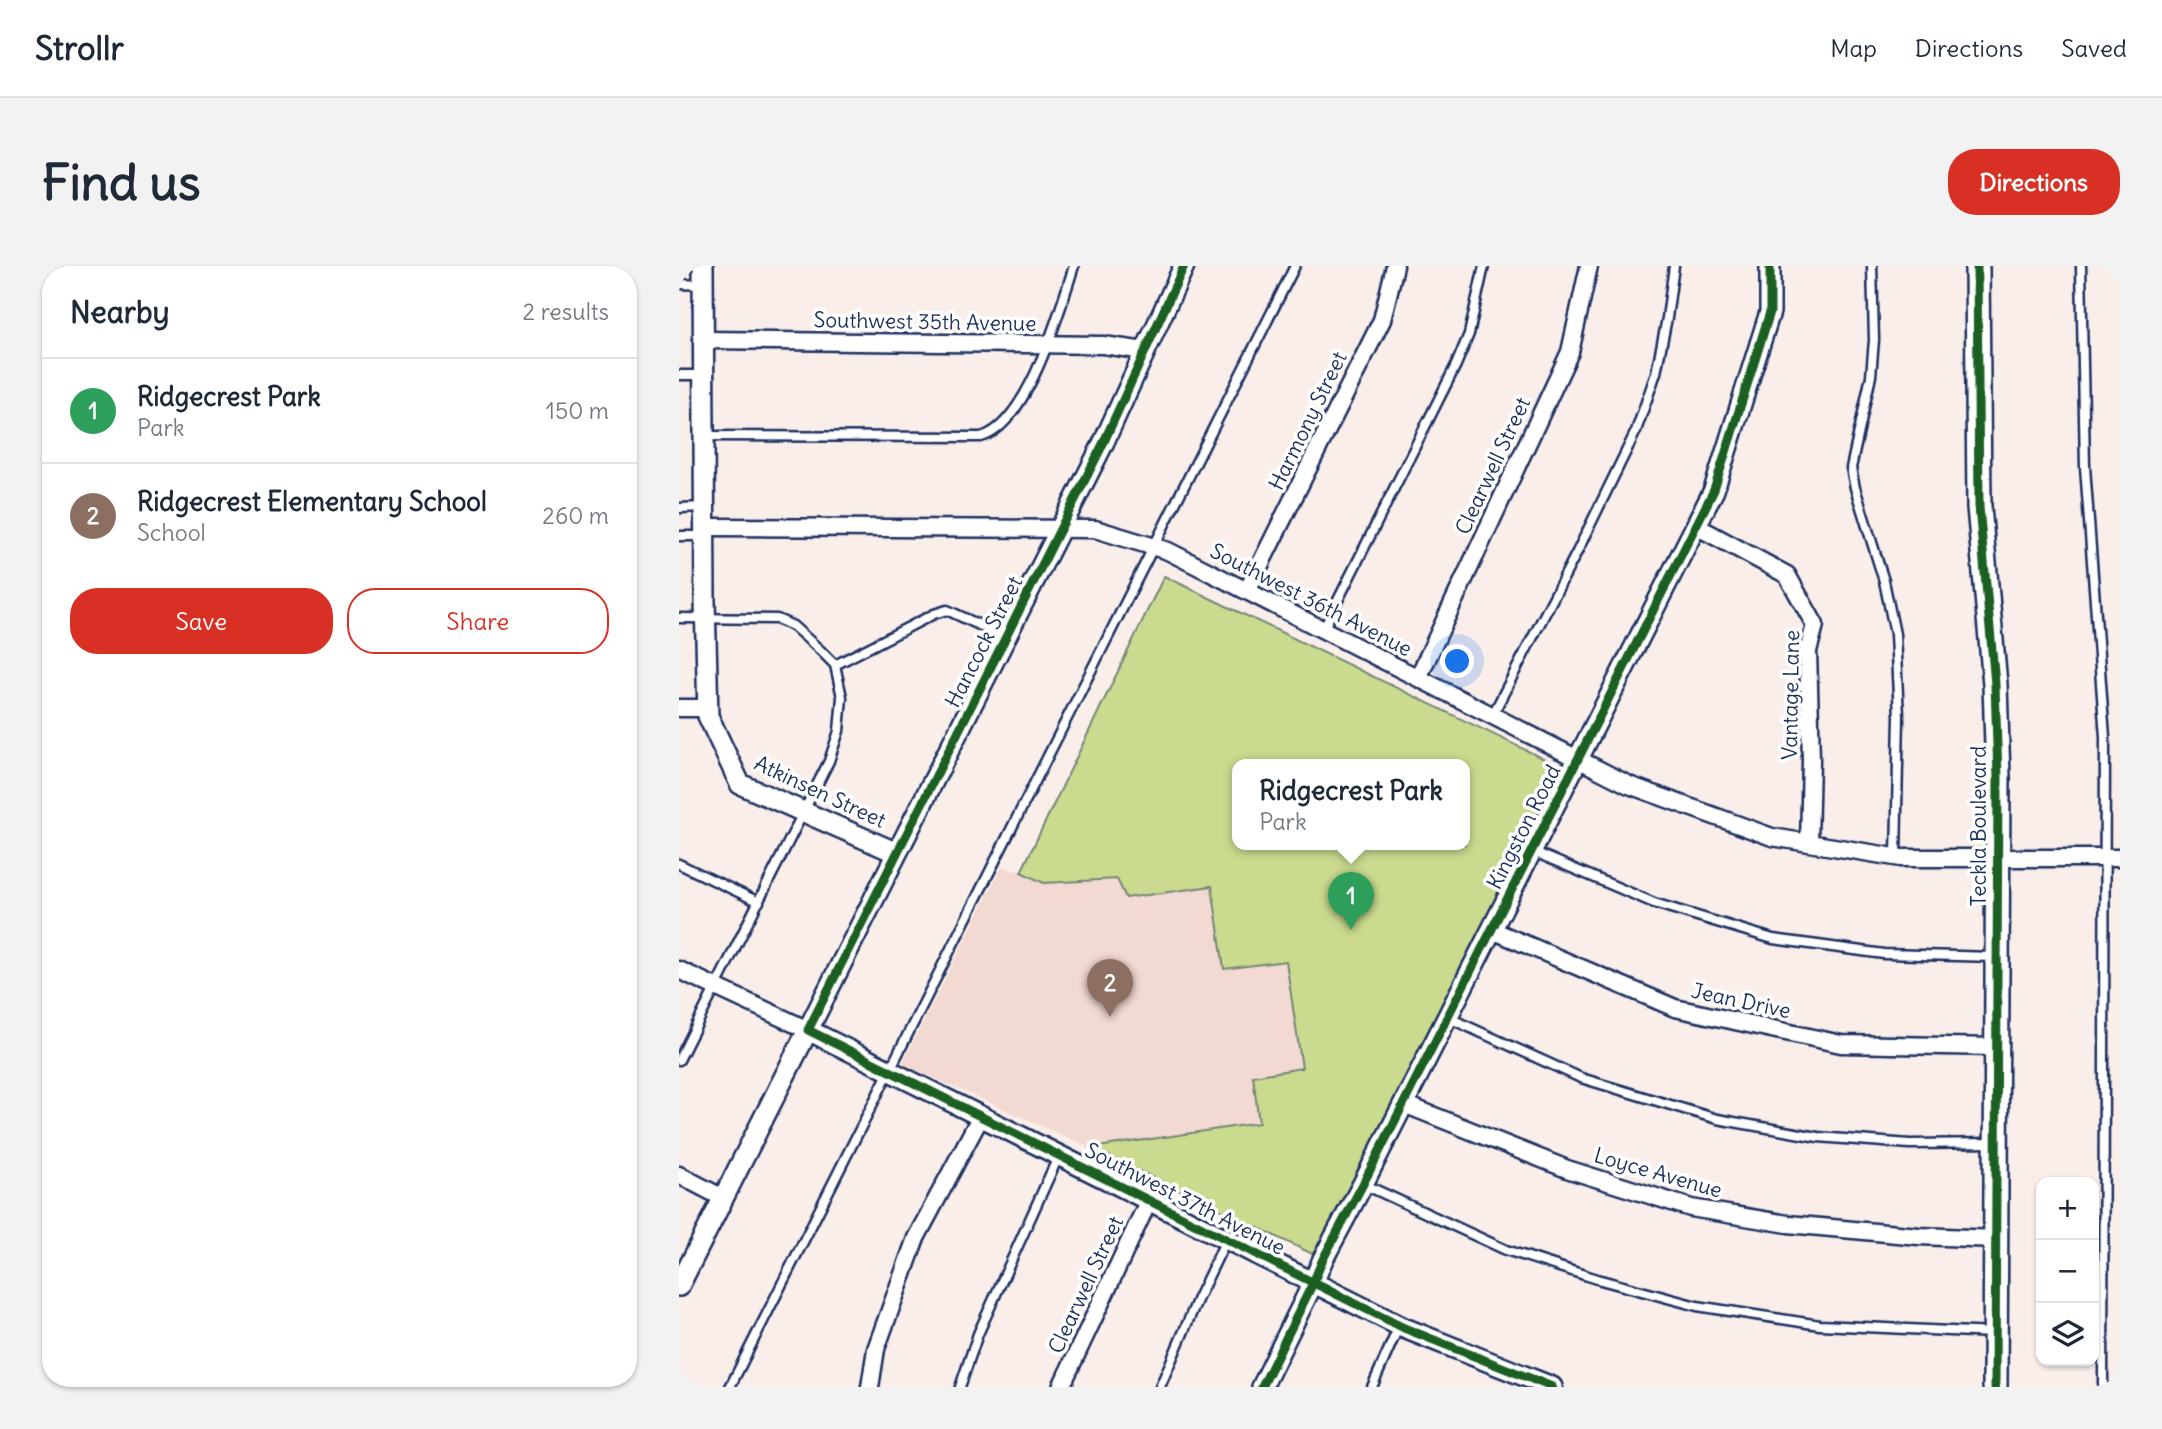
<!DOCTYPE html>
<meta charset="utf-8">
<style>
body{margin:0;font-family:Delius,sans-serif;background:#f2f2f3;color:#1f2937}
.controls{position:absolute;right:21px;bottom:21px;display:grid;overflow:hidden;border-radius:14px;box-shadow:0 2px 5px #0004}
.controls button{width:63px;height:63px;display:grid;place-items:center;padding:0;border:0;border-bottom:2px solid #e0e1e3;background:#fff;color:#1f2937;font:35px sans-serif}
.you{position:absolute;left:779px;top:396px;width:24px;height:24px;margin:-18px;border:5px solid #fff;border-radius:50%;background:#1a73e8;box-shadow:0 0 0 10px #1a73e833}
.badge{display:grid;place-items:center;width:46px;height:46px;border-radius:50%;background:#d93025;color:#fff;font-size:23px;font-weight:700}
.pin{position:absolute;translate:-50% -58px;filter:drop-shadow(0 2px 4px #0008)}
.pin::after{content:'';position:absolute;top:37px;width:24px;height:21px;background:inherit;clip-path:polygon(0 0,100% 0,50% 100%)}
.popup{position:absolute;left:553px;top:493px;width:238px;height:91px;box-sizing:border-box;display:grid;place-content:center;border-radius:14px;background:#fff;filter:drop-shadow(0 2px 5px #0005);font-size:23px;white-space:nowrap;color:#747a83}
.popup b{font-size:26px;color:#1f2937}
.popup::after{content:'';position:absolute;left:50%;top:100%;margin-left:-14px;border:14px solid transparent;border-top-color:#fff}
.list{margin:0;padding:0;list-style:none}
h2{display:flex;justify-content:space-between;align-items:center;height:91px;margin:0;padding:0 28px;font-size:30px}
h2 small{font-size:23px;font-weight:400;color:#747a83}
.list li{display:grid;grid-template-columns:46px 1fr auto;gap:21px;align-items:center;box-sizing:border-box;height:105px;padding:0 28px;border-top:2px solid #e0e1e3}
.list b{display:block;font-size:26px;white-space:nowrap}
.list p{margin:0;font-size:23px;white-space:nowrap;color:#747a83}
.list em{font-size:23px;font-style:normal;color:#747a83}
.actions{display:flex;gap:14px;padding:21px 28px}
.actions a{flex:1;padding:16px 0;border:2px solid #d93025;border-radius:28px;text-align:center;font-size:24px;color:#d93025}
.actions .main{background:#d93025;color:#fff}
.icon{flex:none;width:38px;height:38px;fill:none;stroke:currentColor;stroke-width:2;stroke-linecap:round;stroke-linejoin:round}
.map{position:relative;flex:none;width:1441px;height:1121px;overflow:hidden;border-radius:28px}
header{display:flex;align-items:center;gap:42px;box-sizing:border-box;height:98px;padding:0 35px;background:#fff;border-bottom:2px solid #e0e1e3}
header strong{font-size:33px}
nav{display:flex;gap:38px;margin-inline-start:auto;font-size:24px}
.intro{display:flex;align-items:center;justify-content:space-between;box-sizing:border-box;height:168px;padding:0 42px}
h1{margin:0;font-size:49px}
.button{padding:18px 32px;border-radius:28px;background:#d93025;color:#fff;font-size:24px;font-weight:700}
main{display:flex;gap:42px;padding:0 42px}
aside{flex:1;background:#fff;border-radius:28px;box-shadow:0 2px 5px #0004}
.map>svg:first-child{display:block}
.built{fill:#f2d9d1}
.green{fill:#cadb8f;stroke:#728576;stroke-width:2;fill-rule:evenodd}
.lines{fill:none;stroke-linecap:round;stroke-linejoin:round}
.service-casing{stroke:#1b2f5e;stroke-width:13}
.minor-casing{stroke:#1b2f5e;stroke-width:21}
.tertiary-casing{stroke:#1b2f5e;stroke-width:24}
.secondary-casing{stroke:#1b2f5e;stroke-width:28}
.service{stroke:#fff;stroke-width:8}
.minor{stroke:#fff;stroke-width:16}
.tertiary{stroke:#fff;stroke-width:19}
.secondary{stroke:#fff;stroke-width:23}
.cycleway-casing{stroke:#fff;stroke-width:13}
.cycleway{stroke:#1b5e20;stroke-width:9}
.labels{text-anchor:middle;stroke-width:7;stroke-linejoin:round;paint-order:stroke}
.street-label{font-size:21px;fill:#1b2f5e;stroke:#fff}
</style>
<header>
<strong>Strollr</strong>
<nav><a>Map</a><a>Directions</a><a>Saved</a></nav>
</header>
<div class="intro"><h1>Find us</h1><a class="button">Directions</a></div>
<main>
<aside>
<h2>Nearby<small>2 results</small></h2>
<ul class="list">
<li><span class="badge" style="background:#2e9e5b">1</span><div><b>Ridgecrest Park</b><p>Park</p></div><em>150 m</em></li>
<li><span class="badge" style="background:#8d6e63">2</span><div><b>Ridgecrest Elementary School</b><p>School</p></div><em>260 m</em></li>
</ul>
<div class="actions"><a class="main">Save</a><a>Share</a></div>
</aside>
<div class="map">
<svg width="1441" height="1121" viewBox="0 0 1441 1121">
<rect width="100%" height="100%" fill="#f9eeea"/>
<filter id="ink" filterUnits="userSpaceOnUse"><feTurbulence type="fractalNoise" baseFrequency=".0143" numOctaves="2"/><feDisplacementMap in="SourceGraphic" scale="14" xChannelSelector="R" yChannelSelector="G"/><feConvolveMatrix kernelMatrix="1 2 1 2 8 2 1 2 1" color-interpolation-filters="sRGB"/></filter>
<g filter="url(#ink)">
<path class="built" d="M323,601L342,606L365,617L439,613L447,632L533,620L546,703L607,695L623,803L580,858L412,882L223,798Z"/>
<path class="green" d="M485,310L882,501L644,993L412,882L580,857L574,810L623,802L607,695L545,703L533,620L447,632L438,613L365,617L342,606ZM558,498H786V578H558Z"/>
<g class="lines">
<g class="service-casing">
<path id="service" d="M1193,0L1195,74L1192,110L1172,202L1176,222L1205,315L1216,368L1220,450L1217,591
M1402,0L1406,201L1426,471L1424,1121
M0,18L24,19
M0,109H25
M25,170L302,171C349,159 381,43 395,0
M0,242L25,241
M0,270H25
M0,352L98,353L114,360L141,384L156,399L163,431L160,465L150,495L0,794
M644,364L777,99L790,68L805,0
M156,399L255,348L268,344L326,371
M813,450L898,286L957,165L977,107L988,52L995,0
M853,585L975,637L1094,673L1205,688L1316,691
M0,598L80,636
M768,751L902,812L1038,853L1139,871L1231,878L1315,877
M684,918L827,984L918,1013L1018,1040L1141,1059L1315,1067
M51,1121L616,0
M281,1121L299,1068L380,889
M481,1121L519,1032L547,974
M693,1121L720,1060"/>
</g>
<g class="minor-casing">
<path id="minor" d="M25,74L424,79L466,85
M1017,260L1108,309L1136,359L1129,385L1132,494L1130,577
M26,261L416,263L489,285L950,519L1093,571L1222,592H1441
M568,325L703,54L716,0
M739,412L891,86L910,0
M0,442H29
M813,664L996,742L1162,778L1317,781
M0,704L129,764
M725,838L888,903L1012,942L1109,958L1240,970L1317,973
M0,909L44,932
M191,1121L197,1083L237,972L302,850
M382,1121L470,934"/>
</g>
<g class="tertiary-casing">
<path id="tertiary" d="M24,0L26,335L29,450L61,518L218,587
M129,764L725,1062L873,1121
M0,1020L423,180L505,0
M583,1121L634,1017L644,993L684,918L1035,224L1091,46V0"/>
</g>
<g class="secondary-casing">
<path id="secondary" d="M1298,0L1300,241L1316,418L1319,511L1316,1121"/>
</g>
<use href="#service" class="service"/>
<use href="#minor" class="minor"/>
<use href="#tertiary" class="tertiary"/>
<use href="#secondary" class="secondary"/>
<g class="cycleway-casing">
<path id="cycleway" d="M505,0L423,180L129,764L725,1062L873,1121
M1298,0L1300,241L1316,418L1319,511L1316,1121
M583,1121L634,1017L644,993L684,918L1035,224L1091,46V0"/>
</g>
<use href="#cycleway" class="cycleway"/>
</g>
</g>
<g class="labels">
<g class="street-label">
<text transform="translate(246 56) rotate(1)" y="7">Southwest 35th Avenue</text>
<text transform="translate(629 155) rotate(-64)" y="7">Harmony Street</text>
<text transform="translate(814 200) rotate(-65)" y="7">Clearwell Street</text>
<text transform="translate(632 334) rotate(27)" y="7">Southwest 36th Avenue</text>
<text transform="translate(305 376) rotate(-63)" y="7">Hancock Street</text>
<text transform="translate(1112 429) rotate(-89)" y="7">Vantage Lane</text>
<text transform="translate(141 526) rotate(25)" y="7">Atkinsen Street</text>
<text transform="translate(1300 560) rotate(-90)" y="7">Teckla Boulevard</text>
<text transform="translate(845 561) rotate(-63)" y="7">Kingston Road</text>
<text transform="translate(1062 735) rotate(12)" y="7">Jean Drive</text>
<text transform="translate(979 907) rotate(16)" y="7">Loyce Avenue</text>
<text transform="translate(506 933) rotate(27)" y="7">Southwest 37th Avenue</text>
<text transform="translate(407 1019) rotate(-65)" y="7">Clearwell Street</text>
</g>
</g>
</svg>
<div class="controls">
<button>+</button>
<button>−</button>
<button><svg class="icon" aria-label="layers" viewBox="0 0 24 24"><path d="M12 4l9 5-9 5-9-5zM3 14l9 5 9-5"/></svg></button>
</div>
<div class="you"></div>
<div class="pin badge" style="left:672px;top:664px;background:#2e9e5b">1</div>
<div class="popup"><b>Ridgecrest Park</b>Park</div>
<div class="pin badge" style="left:431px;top:751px;background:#8d6e63">2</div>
</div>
</main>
